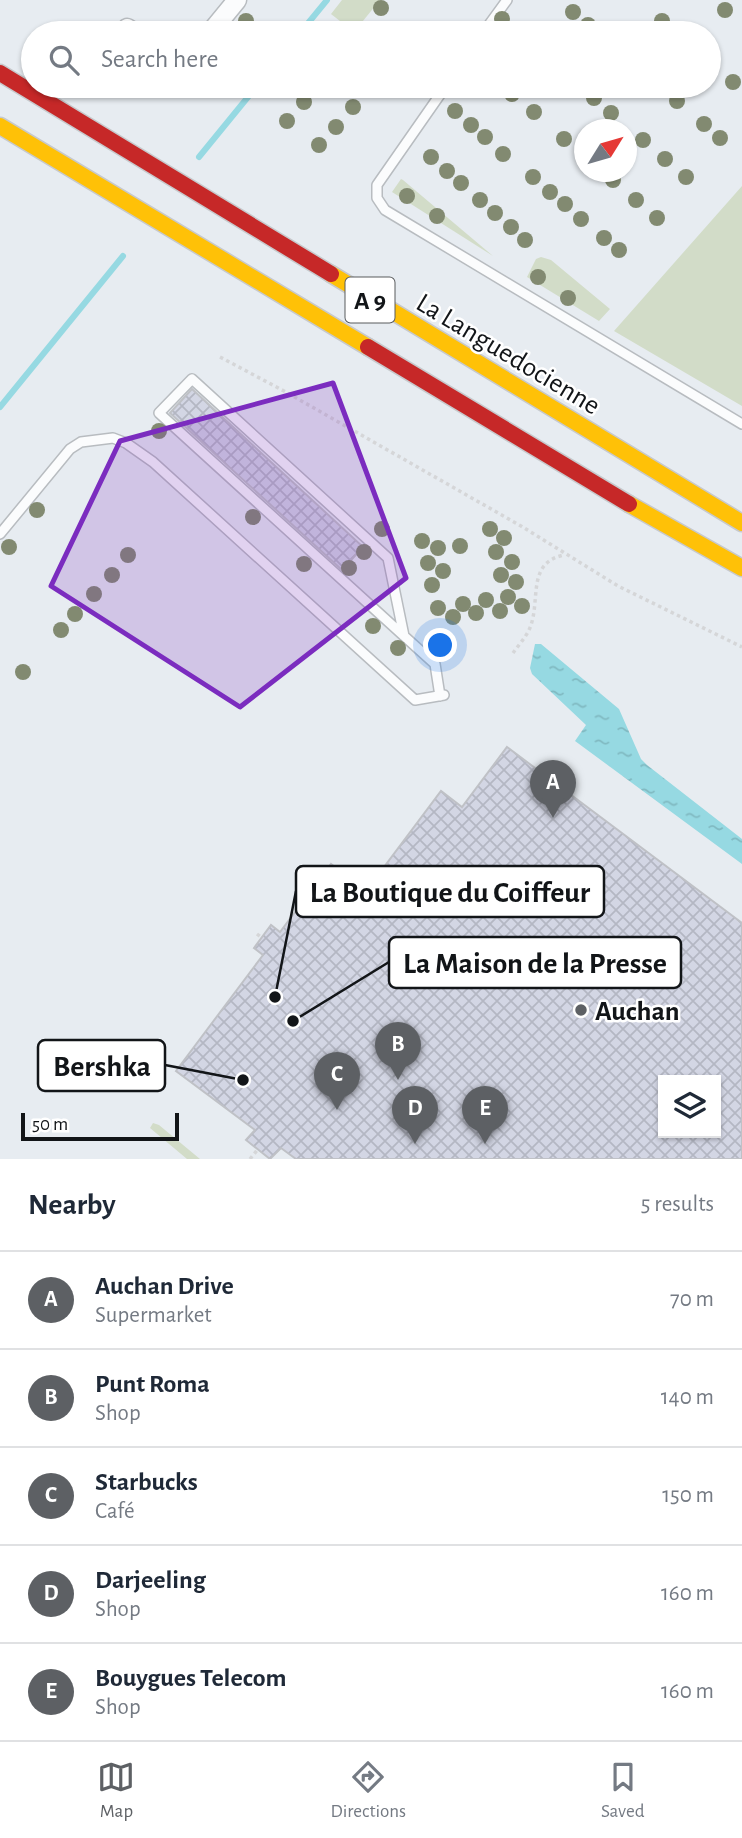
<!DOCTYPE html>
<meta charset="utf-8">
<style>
body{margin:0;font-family:"Alegreya Sans",sans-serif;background:#f6f6f7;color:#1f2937}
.controls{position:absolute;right:21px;bottom:21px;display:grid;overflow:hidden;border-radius:0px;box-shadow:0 2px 5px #0004}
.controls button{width:63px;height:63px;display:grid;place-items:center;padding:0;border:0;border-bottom:2px solid #e0e1e3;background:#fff;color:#1f2937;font:35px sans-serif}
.compass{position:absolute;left:574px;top:119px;width:63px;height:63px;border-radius:50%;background:#fff;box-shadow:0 2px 5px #0004;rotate:53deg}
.scale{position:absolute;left:21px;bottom:18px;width:158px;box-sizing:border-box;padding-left:7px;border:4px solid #121518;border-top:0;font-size:19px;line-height:24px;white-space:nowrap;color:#121518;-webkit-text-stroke:5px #fff;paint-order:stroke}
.you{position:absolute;left:441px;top:646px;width:24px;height:24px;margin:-18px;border:5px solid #fff;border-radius:50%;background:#1a73e8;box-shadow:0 0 0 10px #1a73e833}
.badge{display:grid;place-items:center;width:46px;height:46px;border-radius:50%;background:#5d6064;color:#fff;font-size:23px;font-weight:700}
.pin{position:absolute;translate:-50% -58px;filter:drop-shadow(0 2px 4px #0008)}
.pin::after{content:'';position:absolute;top:37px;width:24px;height:21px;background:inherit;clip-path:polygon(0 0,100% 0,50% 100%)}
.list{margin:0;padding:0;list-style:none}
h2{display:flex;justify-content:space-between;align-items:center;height:91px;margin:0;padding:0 28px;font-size:30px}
h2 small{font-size:23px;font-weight:400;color:#747a83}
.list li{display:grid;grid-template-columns:46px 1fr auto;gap:21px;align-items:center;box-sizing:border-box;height:98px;padding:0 28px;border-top:2px solid #e0e1e3}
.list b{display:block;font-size:26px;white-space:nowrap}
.list p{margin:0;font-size:23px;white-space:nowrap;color:#747a83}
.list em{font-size:23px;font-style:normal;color:#747a83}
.icon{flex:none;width:38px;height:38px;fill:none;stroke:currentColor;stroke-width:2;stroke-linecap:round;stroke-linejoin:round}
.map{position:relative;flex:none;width:742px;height:1159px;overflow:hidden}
.search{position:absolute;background:#fff;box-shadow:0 2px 5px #0004;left:21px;right:21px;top:21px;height:77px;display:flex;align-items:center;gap:18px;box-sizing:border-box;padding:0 24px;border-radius:38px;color:#747a83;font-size:26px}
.sheet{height:581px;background:#fff}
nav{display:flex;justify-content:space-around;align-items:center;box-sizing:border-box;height:98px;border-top:2px solid #e0e1e3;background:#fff;font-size:19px;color:#747a83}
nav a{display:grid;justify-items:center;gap:4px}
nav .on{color:#5d6064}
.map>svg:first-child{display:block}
.grass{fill:#d2dcc8}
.water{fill:url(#water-ripples)}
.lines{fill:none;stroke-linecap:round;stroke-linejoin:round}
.stream{stroke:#96d9e2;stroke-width:6}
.building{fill:url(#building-cross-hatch);stroke:#bfc1c6;stroke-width:2;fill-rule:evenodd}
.lane-casing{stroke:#b8bcc0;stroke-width:12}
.street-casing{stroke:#b8bcc0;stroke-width:21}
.slow-casing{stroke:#c7c9cc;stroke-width:19}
.jam-casing{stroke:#c7c9cc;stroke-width:19}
.path{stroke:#d5d6d8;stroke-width:3.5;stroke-dasharray:3.5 3.5;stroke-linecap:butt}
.lane{stroke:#fbfcfd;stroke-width:9}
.street{stroke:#fbfcfd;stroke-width:18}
.slow{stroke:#ffc107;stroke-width:16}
.jam{stroke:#c62828;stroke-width:16}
.tree{fill:#828a71}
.marked{fill:#7b2cbf;fill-opacity:0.2;stroke:#7b2cbf;stroke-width:5;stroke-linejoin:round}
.poi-dot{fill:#5d6064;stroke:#fff;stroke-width:2.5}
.labels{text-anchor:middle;stroke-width:5;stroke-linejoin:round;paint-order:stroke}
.shield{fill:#fff;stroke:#595b5d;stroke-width:2}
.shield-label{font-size:26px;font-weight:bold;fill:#121518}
.street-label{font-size:28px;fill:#121518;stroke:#fff}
.poi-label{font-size:28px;font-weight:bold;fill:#121518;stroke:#fff;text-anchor:start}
.leader{fill:none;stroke:#121518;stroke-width:2.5}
.callout-dot{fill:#121518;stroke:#fff;stroke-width:2.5}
.callout{fill:#fff;stroke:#121518;stroke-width:2.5}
.callout-label{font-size:30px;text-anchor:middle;font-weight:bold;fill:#121518}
</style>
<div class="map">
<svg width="742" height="1159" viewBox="0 0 742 1159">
<defs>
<pattern id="water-ripples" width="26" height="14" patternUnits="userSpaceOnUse" patternTransform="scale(1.75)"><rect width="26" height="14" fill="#96d9e2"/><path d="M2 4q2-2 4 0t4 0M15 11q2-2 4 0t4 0" fill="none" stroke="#80b9c1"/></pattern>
<pattern id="building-cross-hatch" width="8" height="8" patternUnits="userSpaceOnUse" patternTransform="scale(1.75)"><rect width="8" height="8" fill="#d3d6e4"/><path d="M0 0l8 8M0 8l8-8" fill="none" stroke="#b4b7c3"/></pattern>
</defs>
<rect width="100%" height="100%" fill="#e7ecf1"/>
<path class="grass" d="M342,0H380L354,32L331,14Z
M401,179L403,180L493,256L392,192Z
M742,186V406L614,331Z
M541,257L551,260L610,309L599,321L527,277L536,259Z
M153,1123L159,1125L200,1159H187L150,1128Z"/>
<path class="water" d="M535,644H541L619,709L641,759L647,765L742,839V864L575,741L586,725L532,674L530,668Z"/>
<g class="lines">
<path class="stream" d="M300,33L327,0
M199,157L257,86
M0,407L123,256"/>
</g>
<path class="building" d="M192,389L363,547L342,570L170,413Z
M507,747L742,923V1159H296L281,1148L270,1159L246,1140L255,1130L176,1071L263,955L254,948L271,925L280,932L331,864L366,891L441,791L462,807ZM663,1080H716V1133H663Z"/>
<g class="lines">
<g class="lane-casing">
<path id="lane" d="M483,33L507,0
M446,86L377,185V198L385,210L742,424
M0,534L70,449L81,442L113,438L126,443L153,462L415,700L444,695
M404,636L388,558L192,379L159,413L404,636L435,664L440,696"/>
</g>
<g class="street-casing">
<path id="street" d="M127,28L135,33
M210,33L237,0"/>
</g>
<g class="slow-casing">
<path id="slow" d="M0,126L368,347
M331,274L742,523
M629,504L742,568"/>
</g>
<g class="jam-casing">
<path id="jam" d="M0,73L331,274
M368,347L629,504"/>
</g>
<path class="path" d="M220,357L284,391L521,526L618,586L742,647
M513,653C518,646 525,638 529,630C542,602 525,563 564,555
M257,934L262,938
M250,1159L258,1149"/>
<use href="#lane" class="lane"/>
<use href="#street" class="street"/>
<use href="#slow" class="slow"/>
<use href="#jam" class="jam"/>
</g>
<g class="tree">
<circle cx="381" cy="8" r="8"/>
<circle cx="725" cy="10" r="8"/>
<circle cx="573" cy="12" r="8"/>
<circle cx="502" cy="19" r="8"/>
<circle cx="246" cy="21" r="8"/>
<circle cx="662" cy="21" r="8"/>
<circle cx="588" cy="25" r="8"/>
<circle cx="733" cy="82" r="8"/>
<circle cx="512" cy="94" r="8"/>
<circle cx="594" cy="98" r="8"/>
<circle cx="677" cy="101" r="8"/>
<circle cx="304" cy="102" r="8"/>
<circle cx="353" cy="107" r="8"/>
<circle cx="455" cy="111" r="8"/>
<circle cx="534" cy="112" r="8"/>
<circle cx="611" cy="113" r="8"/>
<circle cx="287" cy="121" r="8"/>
<circle cx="704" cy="124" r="8"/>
<circle cx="471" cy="125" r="8"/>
<circle cx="336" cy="127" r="8"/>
<circle cx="485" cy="137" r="8"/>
<circle cx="720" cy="138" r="8"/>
<circle cx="564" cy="139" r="8"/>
<circle cx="643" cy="140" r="8"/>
<circle cx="319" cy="145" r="8"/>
<circle cx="503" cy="154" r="8"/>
<circle cx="431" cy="157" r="8"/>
<circle cx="665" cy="159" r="8"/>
<circle cx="447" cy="171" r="8"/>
<circle cx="533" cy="177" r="8"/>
<circle cx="686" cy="177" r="8"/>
<circle cx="613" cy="180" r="8"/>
<circle cx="461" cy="183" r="8"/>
<circle cx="550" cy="192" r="8"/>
<circle cx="407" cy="196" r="8"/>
<circle cx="480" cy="200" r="8"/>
<circle cx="636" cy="200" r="8"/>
<circle cx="565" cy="204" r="8"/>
<circle cx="495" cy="213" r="8"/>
<circle cx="437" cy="216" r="8"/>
<circle cx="657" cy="218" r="8"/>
<circle cx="581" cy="219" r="8"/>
<circle cx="511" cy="227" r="8"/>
<circle cx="604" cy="238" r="8"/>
<circle cx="525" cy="240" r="8"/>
<circle cx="619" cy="250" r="8"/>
<circle cx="538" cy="277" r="8"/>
<circle cx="568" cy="298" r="8"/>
<circle cx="159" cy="431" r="8"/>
<circle cx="37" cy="510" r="8"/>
<circle cx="253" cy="517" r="8"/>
<circle cx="382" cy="529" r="8"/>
<circle cx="490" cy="529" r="8"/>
<circle cx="504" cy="538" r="8"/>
<circle cx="422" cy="541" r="8"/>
<circle cx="460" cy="546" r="8"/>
<circle cx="9" cy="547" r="8"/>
<circle cx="438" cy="548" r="8"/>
<circle cx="364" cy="552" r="8"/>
<circle cx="496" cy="552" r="8"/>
<circle cx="128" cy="555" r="8"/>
<circle cx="512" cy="562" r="8"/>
<circle cx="428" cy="563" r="8"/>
<circle cx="304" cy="564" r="8"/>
<circle cx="349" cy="568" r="8"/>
<circle cx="443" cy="571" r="8"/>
<circle cx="112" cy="575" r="8"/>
<circle cx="501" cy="575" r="8"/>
<circle cx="516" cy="582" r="8"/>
<circle cx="432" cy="585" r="8"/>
<circle cx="94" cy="594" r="8"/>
<circle cx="508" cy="597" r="8"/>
<circle cx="486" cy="600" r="8"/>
<circle cx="463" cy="604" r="8"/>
<circle cx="522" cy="606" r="8"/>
<circle cx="438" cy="608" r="8"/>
<circle cx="500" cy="611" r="8"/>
<circle cx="476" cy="613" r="8"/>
<circle cx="75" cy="614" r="8"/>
<circle cx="453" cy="617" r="8"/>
<circle cx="373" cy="626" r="8"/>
<circle cx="61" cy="630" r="8"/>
<circle cx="398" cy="648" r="8"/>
<circle cx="23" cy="672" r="8"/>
</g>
<path class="marked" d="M333,383L406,578L240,707L51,586L120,441Z"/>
<circle class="poi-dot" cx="581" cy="1010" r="7"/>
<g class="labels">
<rect class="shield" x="345.5" y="277.5" width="49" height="45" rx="5"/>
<g class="shield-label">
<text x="370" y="309">A 9</text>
</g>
<g class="street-label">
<text transform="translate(509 353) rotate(31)" y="10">La Languedocienne</text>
</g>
<g class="poi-label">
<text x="595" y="1020">Auchan</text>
</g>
</g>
<path class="leader" d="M275 997L296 891M293 1021L389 962M243 1080L165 1065"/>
<g class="callout-dot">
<circle cx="275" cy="997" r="7"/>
<circle cx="293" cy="1021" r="7"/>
<circle cx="243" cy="1080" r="7"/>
</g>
<g class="callout">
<rect x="296" y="866" width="308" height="51" rx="7"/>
<rect x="389" y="937" width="292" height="51" rx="7"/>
<rect x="38" y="1040" width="127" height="51" rx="7"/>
</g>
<g class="callout-label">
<text x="450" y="902">La Boutique du Coiffeur</text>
<text x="535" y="973">La Maison de la Presse</text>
<text x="102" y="1076">Bershka</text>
</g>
</svg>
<div class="controls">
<button><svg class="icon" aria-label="layers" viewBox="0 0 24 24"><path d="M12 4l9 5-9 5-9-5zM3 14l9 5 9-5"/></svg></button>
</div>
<svg class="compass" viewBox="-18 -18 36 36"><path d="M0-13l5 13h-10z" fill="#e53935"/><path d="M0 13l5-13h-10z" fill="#747a83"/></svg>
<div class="scale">50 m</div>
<div class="you"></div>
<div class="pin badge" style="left:553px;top:818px">A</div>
<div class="pin badge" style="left:398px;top:1080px">B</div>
<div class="pin badge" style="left:337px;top:1110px">C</div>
<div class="pin badge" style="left:415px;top:1144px">D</div>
<div class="pin badge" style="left:485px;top:1144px">E</div>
<div class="search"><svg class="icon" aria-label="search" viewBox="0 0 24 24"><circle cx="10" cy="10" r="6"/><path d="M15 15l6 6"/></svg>Search here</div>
</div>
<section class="sheet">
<h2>Nearby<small>5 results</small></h2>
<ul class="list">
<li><span class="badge">A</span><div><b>Auchan Drive</b><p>Supermarket</p></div><em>70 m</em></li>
<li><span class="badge">B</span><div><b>Punt Roma</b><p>Shop</p></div><em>140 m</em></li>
<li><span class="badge">C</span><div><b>Starbucks</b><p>Café</p></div><em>150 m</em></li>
<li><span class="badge">D</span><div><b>Darjeeling</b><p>Shop</p></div><em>160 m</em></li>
<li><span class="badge">E</span><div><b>Bouygues Telecom</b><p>Shop</p></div><em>160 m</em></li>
</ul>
</section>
<nav>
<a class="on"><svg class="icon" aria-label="map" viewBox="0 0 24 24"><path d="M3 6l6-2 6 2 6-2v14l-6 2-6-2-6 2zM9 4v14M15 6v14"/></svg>Map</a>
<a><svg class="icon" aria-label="directions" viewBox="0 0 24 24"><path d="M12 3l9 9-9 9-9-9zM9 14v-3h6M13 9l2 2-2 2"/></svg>Directions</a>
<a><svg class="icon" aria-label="saved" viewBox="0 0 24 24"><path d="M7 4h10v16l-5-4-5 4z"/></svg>Saved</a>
</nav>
